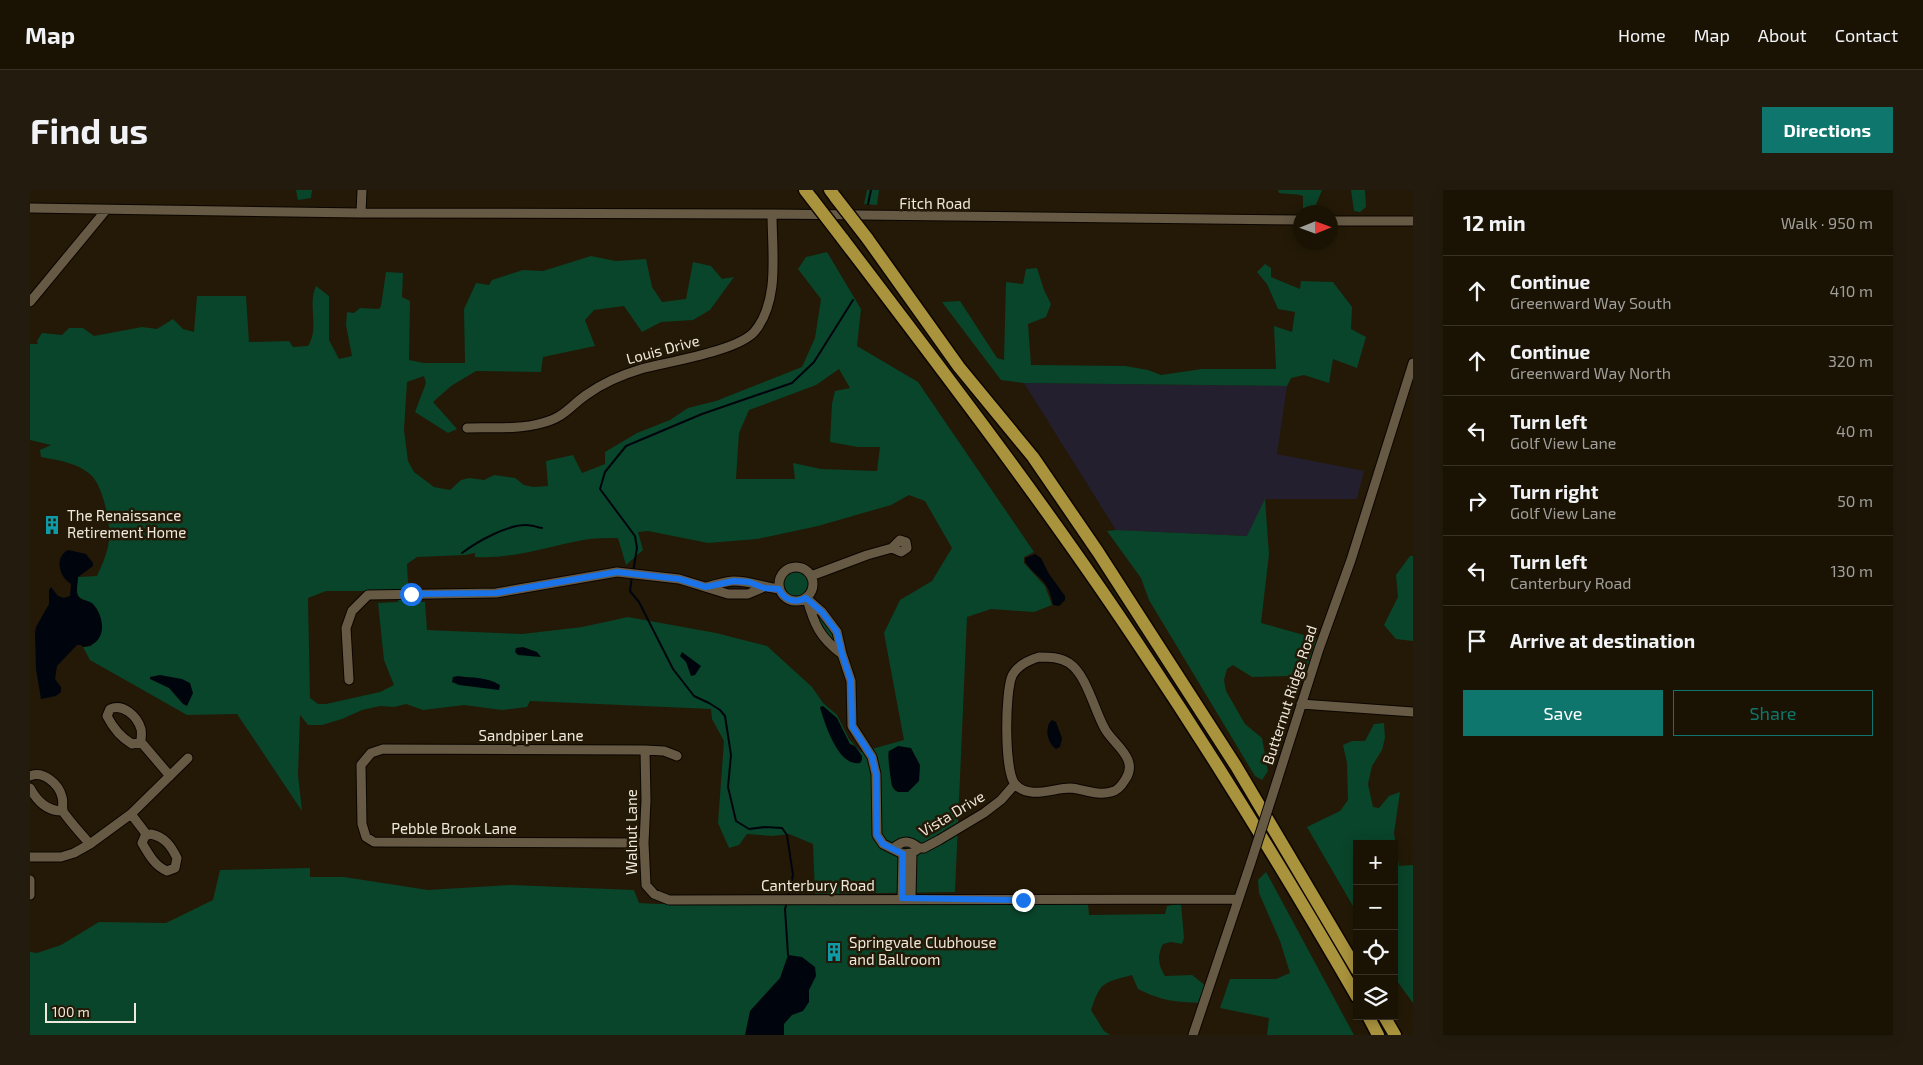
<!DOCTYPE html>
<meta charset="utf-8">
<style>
body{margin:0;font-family:"Exo 2",sans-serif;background:#231c0e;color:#f1f3f6}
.controls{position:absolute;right:15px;bottom:15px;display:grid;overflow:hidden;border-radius:0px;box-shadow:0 2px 12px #0003}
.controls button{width:45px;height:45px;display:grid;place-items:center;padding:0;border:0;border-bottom:1px solid #383226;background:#1a1304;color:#f1f3f6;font:25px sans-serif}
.compass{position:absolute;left:1263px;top:15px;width:45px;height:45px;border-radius:50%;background:#1a1304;box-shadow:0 2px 12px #0003;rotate:89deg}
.scale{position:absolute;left:15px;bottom:12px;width:91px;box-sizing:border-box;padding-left:5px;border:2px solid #efe8dc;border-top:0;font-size:14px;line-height:18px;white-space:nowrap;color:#efe8dc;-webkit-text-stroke:4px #231906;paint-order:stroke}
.stop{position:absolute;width:15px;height:15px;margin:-11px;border:4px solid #1a73e8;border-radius:50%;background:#fff}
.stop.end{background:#1a73e8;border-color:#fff;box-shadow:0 1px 5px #0008}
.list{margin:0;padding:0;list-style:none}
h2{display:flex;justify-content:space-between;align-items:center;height:65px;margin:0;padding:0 20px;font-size:21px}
h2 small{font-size:16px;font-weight:400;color:#9f9e9a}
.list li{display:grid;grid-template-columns:32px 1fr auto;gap:15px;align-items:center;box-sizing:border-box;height:70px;padding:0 20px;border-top:1px solid #383226}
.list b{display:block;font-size:19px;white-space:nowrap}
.list p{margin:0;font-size:16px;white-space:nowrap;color:#9f9e9a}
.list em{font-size:16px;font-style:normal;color:#9f9e9a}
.actions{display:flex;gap:10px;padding:15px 20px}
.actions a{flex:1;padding:11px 0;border:1px solid #0f766e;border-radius:0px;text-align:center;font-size:18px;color:#0f766e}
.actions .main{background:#0f766e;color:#fff}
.icon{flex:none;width:28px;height:28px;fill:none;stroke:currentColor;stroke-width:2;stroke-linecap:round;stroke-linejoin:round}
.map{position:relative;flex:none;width:1383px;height:845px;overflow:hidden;border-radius:0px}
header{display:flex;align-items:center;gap:30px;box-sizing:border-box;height:70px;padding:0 25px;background:#1a1304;border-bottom:1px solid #383226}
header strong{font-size:24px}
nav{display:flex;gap:28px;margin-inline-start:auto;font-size:18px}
.intro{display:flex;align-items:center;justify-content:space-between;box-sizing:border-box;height:120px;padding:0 30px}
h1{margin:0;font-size:35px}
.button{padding:12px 22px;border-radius:0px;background:#0f766e;color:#fff;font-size:18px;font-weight:700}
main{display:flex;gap:30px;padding:0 30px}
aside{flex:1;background:#1a1304;border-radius:0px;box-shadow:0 2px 12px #0003}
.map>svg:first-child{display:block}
.education{fill:#241f2f}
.green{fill:#09452a;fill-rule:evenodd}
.water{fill:#00050d}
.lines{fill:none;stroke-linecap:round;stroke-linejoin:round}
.stream{stroke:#00050d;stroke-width:2}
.minor-casing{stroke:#0c0500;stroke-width:11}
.highway-casing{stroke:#0c0500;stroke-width:15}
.minor{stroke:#665a45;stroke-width:9}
.highway{stroke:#a9933d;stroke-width:12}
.minor-bridge-casing{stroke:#0c0500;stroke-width:11;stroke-linecap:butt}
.highway-bridge-casing{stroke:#0c0500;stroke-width:15;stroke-linecap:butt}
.minor-bridge{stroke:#665a45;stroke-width:9}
.highway-bridge{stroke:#a9933d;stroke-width:12}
.route{stroke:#1a73e8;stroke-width:6}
.labels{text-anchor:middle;stroke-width:5;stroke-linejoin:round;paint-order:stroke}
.street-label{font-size:15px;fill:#efe8dc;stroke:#231906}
.poi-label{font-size:15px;fill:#efe8dc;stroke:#231906;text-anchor:start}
</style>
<header>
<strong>Map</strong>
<nav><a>Home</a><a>Map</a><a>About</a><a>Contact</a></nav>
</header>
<div class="intro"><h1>Find us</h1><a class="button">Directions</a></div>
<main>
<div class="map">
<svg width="1383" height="845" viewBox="0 0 1383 845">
<rect width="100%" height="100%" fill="#231906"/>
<path class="education" d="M994,193L1257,196L1247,264L1334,281L1327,309H1236L1218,346L1086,340Z"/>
<path class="green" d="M266,0H282L281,8L268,10Z
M837,0H849L847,15L834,14Z
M1248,0H1292L1283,22L1273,18V6C1265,3 1258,5 1249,3Z
M1321,0H1335L1336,17L1330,22L1324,21Z
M797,62L831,119L827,156L888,192L1004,362L994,367V373L1015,396L1022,415L1004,422L961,419L937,427L925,702L785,704L783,654L759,644L743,646L717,644L709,655L699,658L688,633L694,551L682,529L681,519L500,511L497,517L472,520L434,515L393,520L376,514L364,517L350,516L332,520L312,529L292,535H278L270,525L268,585L272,621L207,524L157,525L60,470L53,457L62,456L57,411C43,407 47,399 48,387L67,386C72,375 78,362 79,350C81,334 73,296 61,285C48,273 28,270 11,267L10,260L21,255L0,250V154H8L7,151L12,143L32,145L39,138H53L64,146L112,137L127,139L143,129L153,139L164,142L167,106H216L219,152L259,151L263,157L278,156C290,137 277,116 286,96L299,106V150L309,169L322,166L316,135L317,122L324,123L330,118L349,119L351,116L356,82L373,83L372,107L380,111L379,170L394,173H435L434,119L446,93L459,95L462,90L493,80L513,81L561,66L586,71L616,69L622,97L632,112L656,109L663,72L681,76L692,89L704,87L680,120L663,130L631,132L612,142L594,116L564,120L555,130L565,156L513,167L511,182L446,181L421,196L403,212L427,239L418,243L385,222L396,193L394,186L377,192L374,240L378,271L384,282L404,297L420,300L431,290L439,288L454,290L464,285L485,288L494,295L503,297L518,296L516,271L543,265L552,283L575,274V262L607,243L640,230L658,218L686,211L772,177L785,148L791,109L768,79L776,67ZM809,179L820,198L805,201L802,214L800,252L828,257H850L847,281L791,279L763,273L765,289H706L709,243L719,220L786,195ZM879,305L895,311L922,358L902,391L870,410L854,443L874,550L831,562L819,549L807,525L793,513L782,497L737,456L686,443L598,427L552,437L492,444L397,440L395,412H379L377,374L387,367L435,365L445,363V367C484,369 516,357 553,350C564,348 577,348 588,348L596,375L613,360L608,342L618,341L678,353L727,349L788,336L861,315ZM296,401H369L368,412L348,413L354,470L364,495L350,502L296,514H288L280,508L278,408Z
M1235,74L1241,78V87L1270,99L1271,91L1303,92L1322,117L1321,139L1336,147L1327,178L1303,169L1299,193L1274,185L1261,188L1257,196L994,193L971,190L912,112L930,111L967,168L974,170L976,92L993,94L996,79L1007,78L1014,100L1021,114L1016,127L998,134L1001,175L1095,176L1118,180L1131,185L1172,179H1246L1244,136L1262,142L1265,122L1248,119L1237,94L1227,82Z
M1235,309L1239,364L1231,433L1288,449L1274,488L1261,486L1222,487L1203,475L1197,479L1194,490L1196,501L1215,534L1232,548L1238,581L1232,590L1225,586L1119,410L1111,388L1077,341L1086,340L1217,346Z
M1380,366H1383V451L1366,449L1354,435L1368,407L1366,385Z
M752 394a14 14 0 1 1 28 0a14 14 0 1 1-28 0Z
M787,425H789L803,442L807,453L803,455L786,427Z
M1354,533L1355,548L1352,560L1342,576L1338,594L1343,617L1349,618L1359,606L1370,602L1364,643L1369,676L1383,675V813L1364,787V654H1327V723L1277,637L1310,621L1318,610L1317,573L1313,555L1322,551H1335L1344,534Z
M280,678V687H314L398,700L481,695L604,700L609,713L628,714L894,715L898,713H1058L1059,725L1135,724L1137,716L1151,713L1154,748L1152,754L1141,752L1133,754C1127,765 1128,775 1135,786L1162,785L1176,796L1171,813C1145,812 1132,811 1108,799L1102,785C1073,793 1071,791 1061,820L1074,841L1080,845H0V762L7,763L31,755L69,732L136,733L183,710L190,680Z
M1236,682L1241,691L1324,845H1237L1239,828L1190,818L1200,789H1246L1260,783L1250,751L1229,703L1228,690Z"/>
<path class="water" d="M38,360L56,364L63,373V376L48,387C48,392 45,403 49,407C52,411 59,410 63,414C76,428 77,455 53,457L51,455H47L27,476L25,489L31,497V502L26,506L11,509L6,479L5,443L6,437L19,414V400L21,397L28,406L34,408L40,406L41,394C29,387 24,367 38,360Z
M1005,364L1011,368L1019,384L1035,406V410L1029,416L1023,415C1018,388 1009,391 995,372V368Z
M493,457L507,462L511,467L488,465L485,462L486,458Z
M652,462L671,476L665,485L661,486L656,472L650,466Z
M130,485L152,489L160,493L163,503L157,516L153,514L139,498L120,489V487Z
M428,486C442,488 458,487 470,495L469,500L429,495L422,492L423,487Z
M793,516L807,528L820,554L825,556L832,566V570L830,573C809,577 796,537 791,521L790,517Z
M1022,530L1026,532L1032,548L1030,557L1026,559C1017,554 1014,536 1022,530Z
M868,556L881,558L890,575L889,591L878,602H868C864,600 864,599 862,596C861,592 857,564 859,561Z
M758,765L772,767L785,777L786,786L779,800V812L773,821L762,825L754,834V845H715L720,821L750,788Z"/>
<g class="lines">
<path class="stream" d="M838,14L841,0
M432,363C448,351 477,335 496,335C501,335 507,337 512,338
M603,382L607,358L605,346L570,299L575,282L596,256L672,224L762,193L784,172L823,110
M602,386L600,401L609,412L643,479L664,506L679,513L690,520L695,526L701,565L698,597L706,631L719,639L735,637L752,638L757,645L763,685L758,707
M757,712L755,719L758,765"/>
<g class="minor-casing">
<path id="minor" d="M0,18L331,23L742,24L1270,30
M331,23L332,0
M1300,31H1383
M0,112L76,20
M437,238C462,237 488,240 512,233C535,227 539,217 556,205C574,192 591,185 611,179C637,172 709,161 725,141C750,110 742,62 742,24
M749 394a17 17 0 1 1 34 0a17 17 0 1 1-34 0Z
M781,386L837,365L862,358L871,362L877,358L876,352L870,350L862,358
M676,397C685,395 695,391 704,391C719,391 734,397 749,399
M776,408L792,422L807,442L812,464L821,491L822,536L842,567L846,584L847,645L853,654L873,664
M777,409C784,434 790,448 812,464
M1009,467C1019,467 1030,467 1039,473C1057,485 1064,520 1075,539C1083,554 1110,569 1095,590C1092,595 1087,601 1081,602C1067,606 1054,599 1040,598C1023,598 999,610 985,594C974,581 975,502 982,486C987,476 999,470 1009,467Z
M319,490L316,438L322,421L338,405L466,403L587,382L649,389L698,404H718L734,397
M1271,514L1383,522
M111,552C111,547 112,543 111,539C107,526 93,513 80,519L77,526C83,538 90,547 102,554L111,552L140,586
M615,560L616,610L614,653L616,695L624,704L639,710L1207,709
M0,586C13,580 29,594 32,607C34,613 31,618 34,623C42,634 51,644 60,654
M1247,591L1289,459L1321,370L1383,173
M0,598C7,611 17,621 32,621
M101,624L117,645
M121,644C135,647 141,656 147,668L145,678L137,681C125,676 119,665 112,653L115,646Z
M614,653L344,652L336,647L332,634L331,575L341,563L353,559L615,560L634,561L647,566
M864,658C873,650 879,650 889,658
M873,664L882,663L889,658H894L909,650L954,623L971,610L985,594
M0,667H31L44,663L60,654L101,624L158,568
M0,690V705
M872,708L873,664
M881,708L882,663
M1163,845L1221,672"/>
</g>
<g class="highway-casing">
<path id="highway" d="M775,0L782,9
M800,0L806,8
M812,48C916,185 1021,322 1116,466C1190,577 1260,691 1327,807
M837,48L929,177L1003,267L1068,362L1206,576L1327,780
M1338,826L1348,845
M1354,826L1365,845"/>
</g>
<use href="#minor" class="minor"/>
<use href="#highway" class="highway"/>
<g class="minor-bridge-casing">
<path id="minor-bridge" d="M1221,672L1247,591"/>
</g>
<g class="highway-bridge-casing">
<path id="highway-bridge" d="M806,8L837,48
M782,9L812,48"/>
</g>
<use href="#minor-bridge" class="minor-bridge"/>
<use href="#highway-bridge" class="highway-bridge"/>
</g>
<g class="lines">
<path class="route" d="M381,404L466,403L587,382L649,389L676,397L703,391L719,392L734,398L749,399C754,410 765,414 776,408L792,422L807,442L812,464L821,491L822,536L842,567L846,584L847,645L853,654L873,664L872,708L993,710"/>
</g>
<defs>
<g id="building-bare" transform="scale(1.5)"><path d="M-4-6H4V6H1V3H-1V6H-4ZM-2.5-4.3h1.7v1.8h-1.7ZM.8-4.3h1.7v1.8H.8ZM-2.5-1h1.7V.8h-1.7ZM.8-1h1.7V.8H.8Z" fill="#0f9aa8" stroke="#231906" stroke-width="2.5" paint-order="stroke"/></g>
</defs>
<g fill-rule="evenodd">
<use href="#building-bare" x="22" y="335"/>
<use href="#building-bare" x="804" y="762"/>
</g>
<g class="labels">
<g class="street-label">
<text x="905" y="19">Fitch Road</text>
<text transform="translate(633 160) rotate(-15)" y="5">Louis Drive</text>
<text transform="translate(1260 505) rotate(-72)" y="5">Butternut Ridge Road</text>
<text x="501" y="551">Sandpiper Lane</text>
<text transform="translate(922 624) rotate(-31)" y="5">Vista Drive</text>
<text x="424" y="644">Pebble Brook Lane</text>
<text transform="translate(602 642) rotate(-90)" y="5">Walnut Lane</text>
<text x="788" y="701">Canterbury Road</text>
</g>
<g class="poi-label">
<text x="37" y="331">The Renaissance<tspan x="37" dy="17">Retirement Home</tspan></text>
<text x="819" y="758">Springvale Clubhouse<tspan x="819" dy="17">and Ballroom</tspan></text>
</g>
</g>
</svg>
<div class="controls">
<button>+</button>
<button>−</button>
<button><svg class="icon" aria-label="locate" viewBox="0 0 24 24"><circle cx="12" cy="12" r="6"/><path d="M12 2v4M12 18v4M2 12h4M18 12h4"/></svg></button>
<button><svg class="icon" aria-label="layers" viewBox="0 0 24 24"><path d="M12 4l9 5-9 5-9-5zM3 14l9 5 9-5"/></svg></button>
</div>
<svg class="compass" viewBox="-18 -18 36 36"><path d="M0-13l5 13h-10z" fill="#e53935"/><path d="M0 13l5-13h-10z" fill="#9f9e9a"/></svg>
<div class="scale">100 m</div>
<div class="stop" style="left:381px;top:404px"></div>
<div class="stop end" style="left:993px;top:710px"></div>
</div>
<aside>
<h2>12 min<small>Walk · 950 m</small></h2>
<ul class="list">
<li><svg class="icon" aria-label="ahead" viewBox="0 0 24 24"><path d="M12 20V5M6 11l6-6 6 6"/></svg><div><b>Continue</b><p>Greenward Way South</p></div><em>410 m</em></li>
<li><svg class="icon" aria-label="ahead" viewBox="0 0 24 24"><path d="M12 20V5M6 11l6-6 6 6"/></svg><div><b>Continue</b><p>Greenward Way North</p></div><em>320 m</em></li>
<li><svg class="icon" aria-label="left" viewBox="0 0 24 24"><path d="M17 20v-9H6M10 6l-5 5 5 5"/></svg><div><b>Turn left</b><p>Golf View Lane</p></div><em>40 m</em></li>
<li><svg class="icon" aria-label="right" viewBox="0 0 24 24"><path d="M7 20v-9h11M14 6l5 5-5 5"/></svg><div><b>Turn right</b><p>Golf View Lane</p></div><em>50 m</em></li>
<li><svg class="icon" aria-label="left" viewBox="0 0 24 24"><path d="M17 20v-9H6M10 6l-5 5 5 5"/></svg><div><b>Turn left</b><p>Canterbury Road</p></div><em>130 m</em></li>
<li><svg class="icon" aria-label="arrive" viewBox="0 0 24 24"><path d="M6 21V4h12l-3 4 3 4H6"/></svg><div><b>Arrive at destination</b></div></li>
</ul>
<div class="actions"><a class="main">Save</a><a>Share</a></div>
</aside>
</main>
